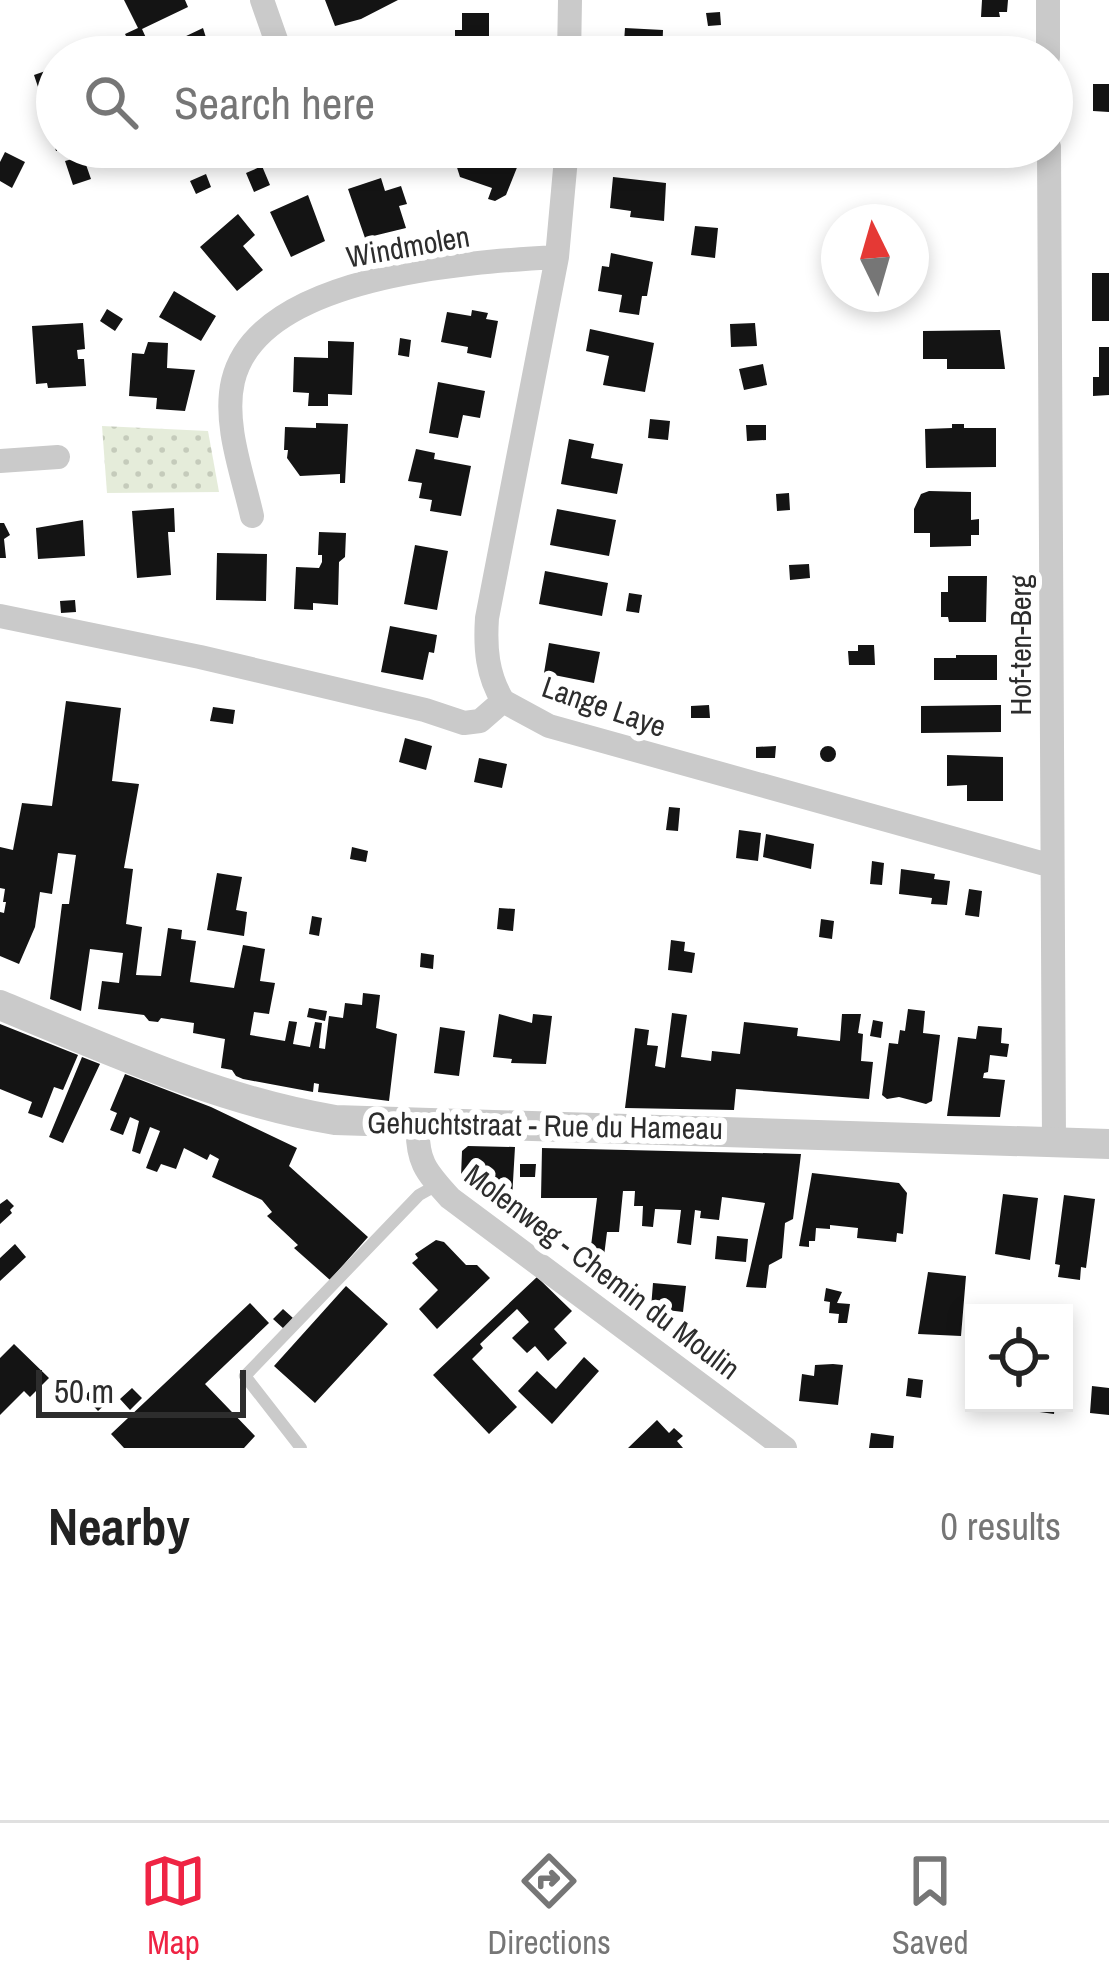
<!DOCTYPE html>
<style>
body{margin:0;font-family:"Archivo Narrow",sans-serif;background:#f6f6f6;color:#222}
.controls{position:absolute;right:36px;bottom:36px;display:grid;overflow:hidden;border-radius:0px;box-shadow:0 6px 18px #0003}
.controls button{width:108px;height:108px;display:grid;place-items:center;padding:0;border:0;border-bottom:3px solid #e0e0e0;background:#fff;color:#222;font:60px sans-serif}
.compass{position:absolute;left:821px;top:204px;width:108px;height:108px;border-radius:50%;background:#fff;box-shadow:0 6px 18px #0003;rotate:355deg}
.scale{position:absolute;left:36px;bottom:30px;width:210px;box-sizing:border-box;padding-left:12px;border:6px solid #2d2d2d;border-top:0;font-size:33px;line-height:42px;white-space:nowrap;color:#2d2d2d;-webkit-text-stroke:9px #fff;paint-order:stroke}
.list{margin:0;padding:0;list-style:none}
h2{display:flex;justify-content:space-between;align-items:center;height:156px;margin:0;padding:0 48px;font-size:51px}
h2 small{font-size:39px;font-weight:400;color:#767676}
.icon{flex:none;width:66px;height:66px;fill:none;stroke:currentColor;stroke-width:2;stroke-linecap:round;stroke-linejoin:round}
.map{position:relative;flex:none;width:1109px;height:1448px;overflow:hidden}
.search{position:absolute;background:#fff;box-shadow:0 6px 18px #0003;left:36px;right:36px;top:36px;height:132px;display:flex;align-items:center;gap:30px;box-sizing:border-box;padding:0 42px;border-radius:66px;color:#767676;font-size:45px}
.sheet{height:372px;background:#fff}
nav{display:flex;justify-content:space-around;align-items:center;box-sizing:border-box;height:168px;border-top:3px solid #e0e0e0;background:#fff;font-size:33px;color:#767676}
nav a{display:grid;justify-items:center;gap:6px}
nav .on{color:#ef2444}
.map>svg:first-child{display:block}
.green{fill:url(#green-dots)}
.building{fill:#141414}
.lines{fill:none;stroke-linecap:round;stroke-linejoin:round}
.service{stroke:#cacaca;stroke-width:12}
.minor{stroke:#cacaca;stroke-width:24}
.tertiary{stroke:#cacaca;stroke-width:30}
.labels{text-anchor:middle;stroke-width:12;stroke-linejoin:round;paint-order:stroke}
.street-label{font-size:30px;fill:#2d2d2d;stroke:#fff}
</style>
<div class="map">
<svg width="1109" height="1448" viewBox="0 0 1109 1448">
<defs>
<pattern id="green-dots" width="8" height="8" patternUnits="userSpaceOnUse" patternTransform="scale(3)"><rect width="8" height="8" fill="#e5ecda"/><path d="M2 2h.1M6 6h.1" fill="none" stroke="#c5cbbb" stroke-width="1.8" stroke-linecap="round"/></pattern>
</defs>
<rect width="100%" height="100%" fill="#fff"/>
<path class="green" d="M102,426L208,431L219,492L107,493Z"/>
<path class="building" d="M124,0H185L188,7L142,29L147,40L132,48L125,34L138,28Z
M325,0H398L361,19L335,26Z
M982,0H1008L1007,12H999L1000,17H981Z
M720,12L721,25L708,26L706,13Z
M462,13H489V36H497L498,56H455V30H462Z
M203,28L212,57H167L163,47Z
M625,28L663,30L662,57H623Z
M383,44L387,57H349V56Z
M57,67V91L41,96L34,75Z
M1093,84H1109V112L1093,111Z
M57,122V151H56L48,125Z
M456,147H469L518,165L506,195L495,201L488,199L492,188L460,177L453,155Z
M622,147H654L653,154L622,152Z
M945,147H992V162H945Z
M5,152L25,162L12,188L0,181V162Z
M83,156L91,179L73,185L65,161Z
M262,166L270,185L254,192L246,173Z
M206,174L211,187L196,194L190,181Z
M613,177L666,183L664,221L630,217L631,211L610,208Z
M381,178L385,191L401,186L407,204L399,206L406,228L365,238L348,189Z
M308,195L325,241L291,257L270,212Z
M238,214L255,235L243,246L263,270L237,291L200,247Z
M695,226L718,228L715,258L691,255Z
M611,253L653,262L647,296H642L639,315L619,312L622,295L598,291L602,266L609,267Z
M1092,273H1109V321H1092Z
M174,291L216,316L201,341L159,317Z
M107,309L123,319L115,331L100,321Z
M472,310L488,313L486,319L498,321L491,358L467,353L468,347L441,342L447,312L471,316Z
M83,323L85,349L77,350L78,359H84L86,386L48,388L47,383L36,384L32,326Z
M755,323L757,346L731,347L730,324Z
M590,329L654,343L645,392L603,385L609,356L586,351Z
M1000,330L1005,369H947V359H923V331Z
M400,338L411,340L409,357L398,355Z
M328,341L354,342L352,395L328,394V406H308L309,393L293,392L294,357L328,358Z
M148,342L168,343L167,368L195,370L185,411L156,409L157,398L129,396L132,353L144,354Z
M1099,347H1109V395L1093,396V377H1099Z
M763,364L767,385L744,390L739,369Z
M438,382L485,391L480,418L463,415L458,438L429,433Z
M650,419L670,421L668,440L648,438Z
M316,423L348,424L345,483H340V474L300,476L287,458L288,450H284L285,427L316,428Z
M952,424H964V428H996V467L926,468L925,429L952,428Z
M746,425H766V440L747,441Z
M569,439L594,444L591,458L623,464L617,494L561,484Z
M416,449L435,453L434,459L471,466L461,516L430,511L432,500L419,498L422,483L408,481Z
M929,491L971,492V520L979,519V535H971V546L930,547V533H914V509L921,494Z
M789,493L790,510L777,511L776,494Z
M174,508L175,532H168L171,575L137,578L132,511Z
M557,509L616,520L609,556L550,545Z
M83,520L85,556L38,559L36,528Z
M0,523H4L10,535L4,539L6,558H0Z
M319,532L346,533L345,557L339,562L338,605L313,603V610L294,609L296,567L319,568L322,562V555H318Z
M415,545L448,551L437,610L404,604Z
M217,553L267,554L266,601L216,600Z
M809,564L810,578L790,580L789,565Z
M545,571L608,583L602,616L539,604Z
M948,576H987L986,622H949L948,617H941V592H948Z
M629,593L642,595L639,613L626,611Z
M75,600L76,612L61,613L60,601Z
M390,626L437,635L434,653L429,652L423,680L381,672Z
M549,643L600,652L594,683L544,673Z
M858,645H874L875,665H849L848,651H858Z
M956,655H997V680H934V658H956Z
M66,701L121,708L112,781L139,784L124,868L133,869L126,924L142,927L136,975L161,976L168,928L182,930L181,939L196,941L190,982L234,988L243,945L265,949L260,981L275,983L269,1014L254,1012L250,1035L285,1041L289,1021L297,1022L293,1044L310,1047L315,1022L322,1023L319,1048L325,1049L329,1016L343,1018L345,1003L362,1005L363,993L380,995L376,1028L397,1034L389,1101L318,1092L319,1084L314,1083L313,1092L243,1079L236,1076L232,1070L221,1068L225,1039L193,1033L194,1023L161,1018L158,1022L149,1021L144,1015L98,1009L102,981L119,983L123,953L90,949L81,1011L50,999L62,904H69L76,855L58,853L52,894L40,892L35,927L19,964L0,956V912L4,913L6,902H3L5,889L0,888V847L13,850L22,803L52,806Z
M709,705L710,718H691V706Z
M997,705H1001V732L921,733V706Z
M213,707L235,710L233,724L210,721Z
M405,738L432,746L426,770L399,762Z
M820 754a8 8 0 1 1 16 0a8 8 0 1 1-16 0Z
M776,746L775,758H756V747Z
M947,755L1003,757V801H967V785L947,786Z
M479,758L507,764L502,788L474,782Z
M669,807L680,808L678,831L666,830Z
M739,830L761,833L758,861L736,858Z
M766,834L814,844L811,869L763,857Z
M352,847L368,851L366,862L350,859Z
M872,861L884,863L882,885L870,884Z
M901,869L935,874L934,879L950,881L947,905L931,904L932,898L899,894Z
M217,873L242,877L236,910L247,912L244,936L207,930Z
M969,889L982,891L979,917L965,915Z
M499,908L515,909L513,931L497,929Z
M312,916L322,918L319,936L309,934Z
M821,919L834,921L832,939L819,937Z
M671,940L685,942L684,951L695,953L692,973L668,970Z
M421,953L434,955L433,969L420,967Z
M309,1008L327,1011L325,1021L307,1017Z
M908,1009L925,1011L923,1033L940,1035L932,1101L926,1104L899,1097L887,1099L882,1095L889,1043L898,1044L900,1030L905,1031Z
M672,1013L687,1015L681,1057L711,1061L712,1051L740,1054L744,1022L798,1028L797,1036L840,1041L842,1014H861L858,1033L863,1034L861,1061L873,1062L869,1099L736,1089L734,1110L625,1108L635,1028L649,1030L647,1045L658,1046L655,1066L665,1068Z
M499,1014L532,1023L533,1014L552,1016L546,1064L511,1063L512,1059L493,1057Z
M873,1020L883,1022L881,1038L870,1036Z
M0,1024L78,1055L63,1090L54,1087L42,1118L28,1113L32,1102L0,1089Z
M978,1026L1002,1028L1001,1043L1009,1044L1007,1057L990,1055L988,1072L984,1073L983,1078L1005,1080L1000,1117L947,1116L958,1037L976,1039Z
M440,1027L465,1031L459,1076L434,1073Z
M82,1057L100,1064L63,1143L49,1137Z
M125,1074L211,1107L297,1148L289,1166L368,1237L330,1280L294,1248L298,1245L267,1216L272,1212L262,1200L212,1177L219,1159L210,1154L207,1160L184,1148L176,1169L161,1164L157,1172L146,1168L160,1131L150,1127L140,1154L132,1151L139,1121L130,1117L123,1135L110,1130L117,1113L110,1110Z
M468,1146L515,1147L511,1216L461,1177L462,1151Z
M542,1148L801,1154L793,1219L785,1223L782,1258L769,1265L766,1288L746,1287L765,1203L722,1197L719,1220L700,1218L701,1211L695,1210L691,1245L677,1243L681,1210L655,1209L653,1227L642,1226L643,1206H634L635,1191H623L619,1232H607L604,1256L590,1254L597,1198H541Z
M520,1164H536L535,1177H520Z
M812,1173L899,1183L907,1193L903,1234L897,1233L896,1242L857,1238L858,1228L830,1225V1229L816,1228L815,1241H809V1247L799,1246Z
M1003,1194L1038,1198L1030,1260L995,1254Z
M1064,1195L1095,1199L1086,1268L1081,1267L1080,1280L1058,1277L1060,1265L1055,1264Z
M7,1199L14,1206L10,1210L12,1213L0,1224V1204Z
M717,1236L748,1239L746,1262L715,1259Z
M436,1240L444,1242L466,1265H477L490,1278L437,1329L419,1309L438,1290L412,1263L418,1258L415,1254Z
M15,1244L26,1257L0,1281V1258Z
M928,1272L966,1276L961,1336L918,1334Z
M537,1277L572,1311L554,1329L567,1343L548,1361L535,1346L527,1353L512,1338L529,1322L517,1309L480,1344L483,1348L472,1359L517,1407L489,1434L433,1375Z
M653,1283L686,1286L683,1312L651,1308Z
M346,1286L388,1324L315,1403L274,1366Z
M826,1288L842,1292L837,1303L850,1304L847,1323H838L839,1314L829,1313L830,1302L824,1301Z
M250,1303L269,1323L205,1384L255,1436L244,1448H124L111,1434Z
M283,1309L293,1318L284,1329L273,1319Z
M14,1344L49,1378L30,1397L24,1391L0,1415V1358Z
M584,1357L599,1371L552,1424L518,1391L537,1371L556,1389Z
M833,1364L843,1365L838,1405L799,1401L802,1374L814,1376L815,1365Z
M908,1378L923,1380L921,1398L906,1396Z
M100,1382L113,1397L98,1411L84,1396Z
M1092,1386L1109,1388V1415L1090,1413Z
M132,1388L142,1398L130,1410L120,1399Z
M1026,1403H1055L1054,1414L1025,1410Z
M657,1420L669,1433L674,1428L683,1436L677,1441L683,1448H628Z
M871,1433L894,1436L893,1448H869Z"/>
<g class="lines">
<path class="service" d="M301,1448L245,1376L419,1195L437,1185"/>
<path class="minor" d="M262,0L282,57
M1048,0V57
M569,57L570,0
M1049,147L1054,1142
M0,461L58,457
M252,516C243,475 223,424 233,381C258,275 467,262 557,257
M0,616L200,657L425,710L464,723L480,721L503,701
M503,701L549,726L1052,866
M503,701C487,675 485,648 487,618L557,257L567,147
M418,1123C416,1160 425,1171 450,1198L785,1448"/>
<path class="tertiary" d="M0,1005C109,1050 219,1101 335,1120L1109,1144"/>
</g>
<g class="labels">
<g class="street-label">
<text transform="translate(408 247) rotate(-10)" y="10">Windmolen</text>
<text transform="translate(1021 645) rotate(-90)" y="10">Hof-ten-Berg</text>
<text transform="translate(604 707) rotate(19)" y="10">Lange Laye</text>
<text transform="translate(545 1126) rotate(1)" y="10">Gehuchtstraat - Rue du Hameau</text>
<text transform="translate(602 1272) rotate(37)" y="10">Molenweg - Chemin du Moulin</text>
</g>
</g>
</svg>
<div class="controls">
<button><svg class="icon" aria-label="locate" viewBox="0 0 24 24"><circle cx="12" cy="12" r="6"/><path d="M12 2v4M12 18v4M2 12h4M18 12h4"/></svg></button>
</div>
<svg class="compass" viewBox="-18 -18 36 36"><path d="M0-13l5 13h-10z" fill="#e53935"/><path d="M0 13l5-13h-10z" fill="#767676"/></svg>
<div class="scale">50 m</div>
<div class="search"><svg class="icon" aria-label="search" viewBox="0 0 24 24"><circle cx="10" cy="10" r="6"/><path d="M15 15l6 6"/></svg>Search here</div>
</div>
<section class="sheet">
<h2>Nearby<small>0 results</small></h2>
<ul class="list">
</ul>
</section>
<nav>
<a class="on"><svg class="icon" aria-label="map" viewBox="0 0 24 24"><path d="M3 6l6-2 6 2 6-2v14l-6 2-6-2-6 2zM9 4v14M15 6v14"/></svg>Map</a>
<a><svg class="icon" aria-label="directions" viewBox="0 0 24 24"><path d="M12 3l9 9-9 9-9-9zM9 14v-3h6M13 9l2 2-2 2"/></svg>Directions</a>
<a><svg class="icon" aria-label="saved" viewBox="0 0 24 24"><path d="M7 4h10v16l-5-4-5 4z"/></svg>Saved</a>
</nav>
